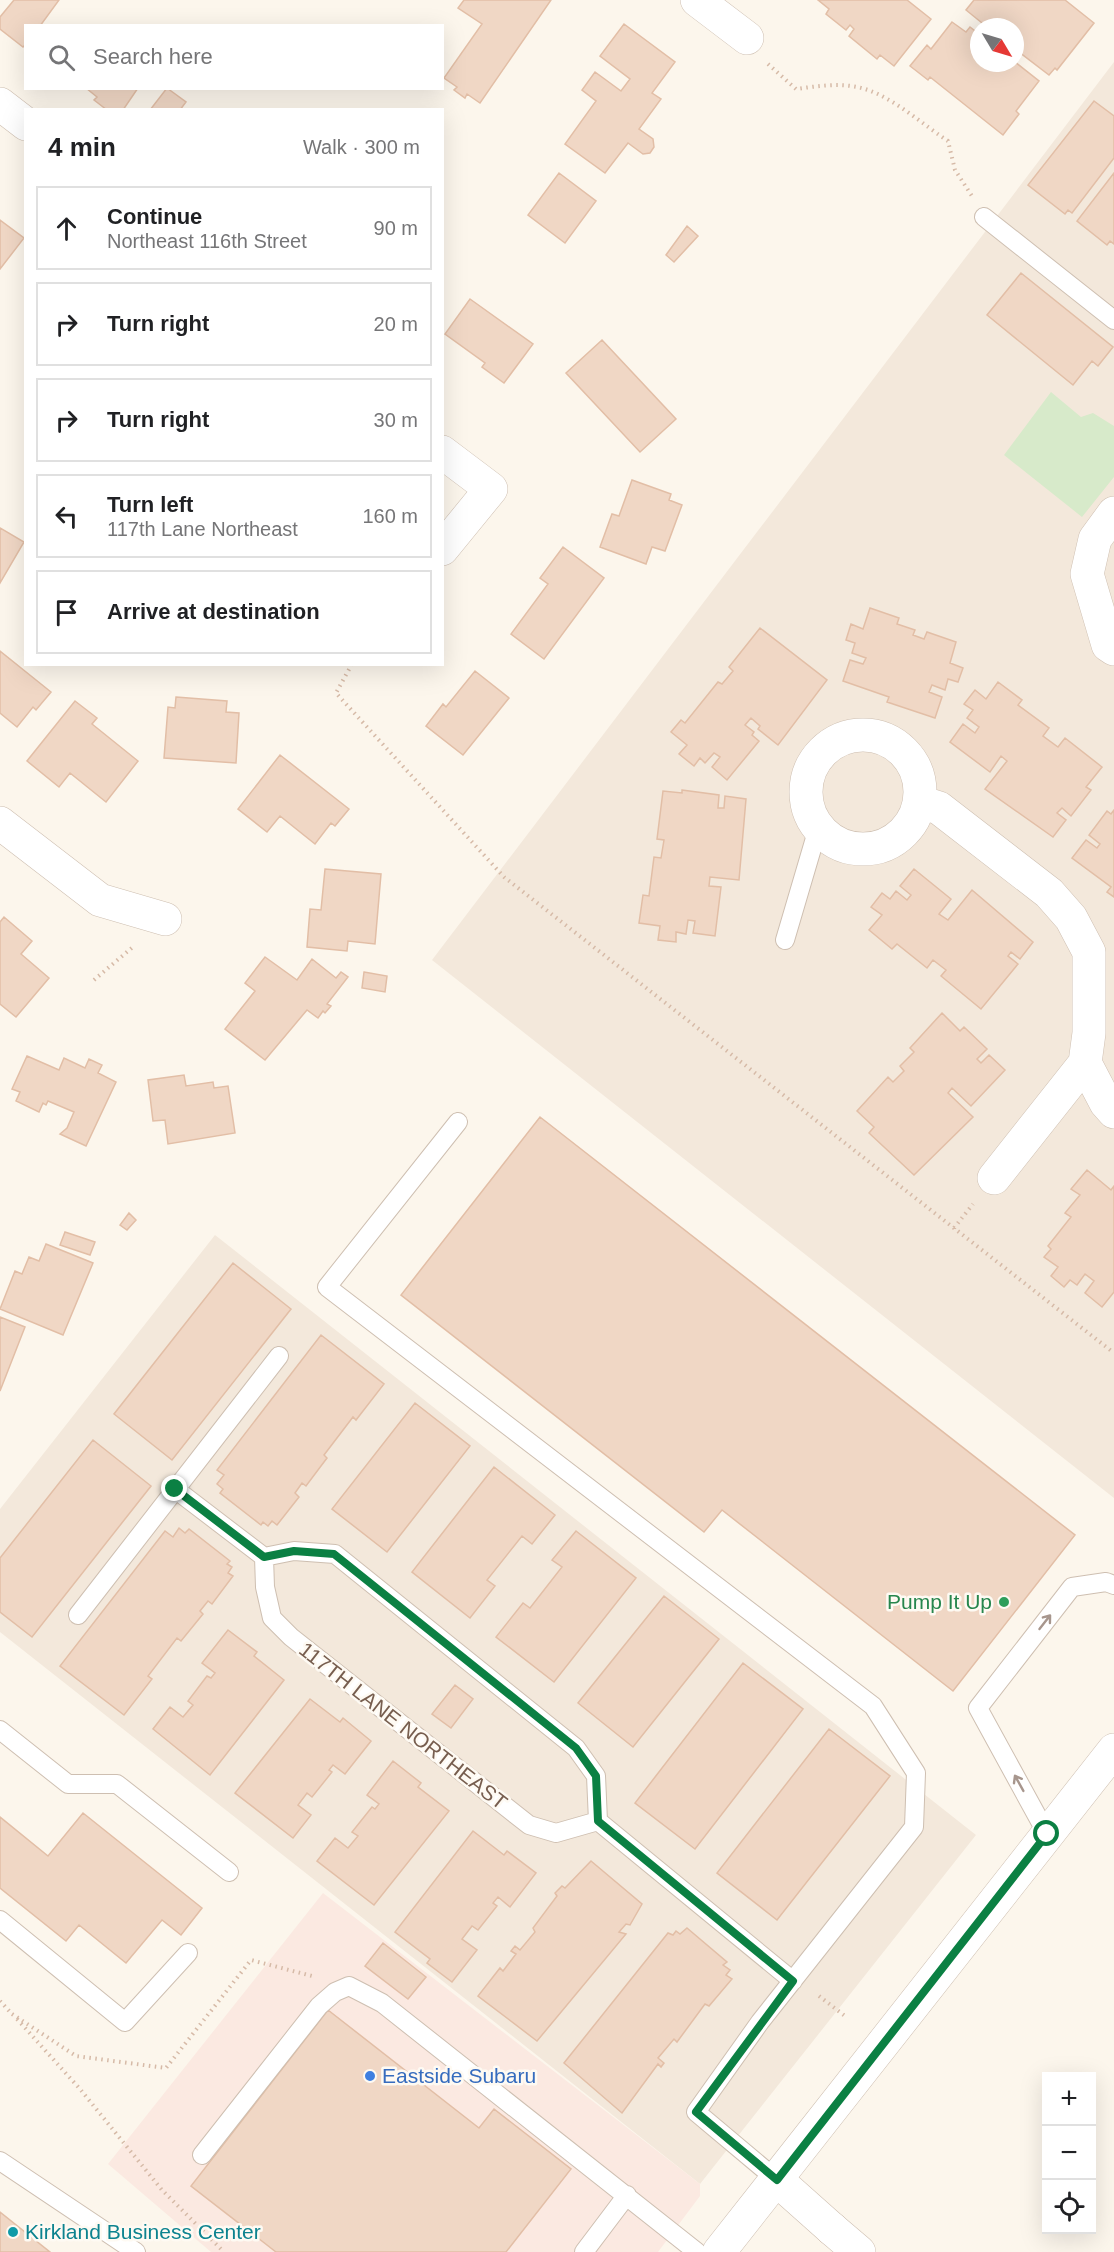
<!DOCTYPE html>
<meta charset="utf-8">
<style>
body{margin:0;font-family:Arial,sans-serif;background:#f6f6f6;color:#202124}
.controls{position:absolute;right:18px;bottom:18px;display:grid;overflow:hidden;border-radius:0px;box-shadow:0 6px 24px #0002}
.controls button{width:54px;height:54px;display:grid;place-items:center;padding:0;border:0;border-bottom:2px solid #e0e0e0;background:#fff;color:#202124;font:30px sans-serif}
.compass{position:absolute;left:970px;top:18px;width:54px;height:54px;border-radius:50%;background:#fff;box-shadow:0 6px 24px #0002;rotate:128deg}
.stop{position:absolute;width:18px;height:18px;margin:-14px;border:4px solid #0b8043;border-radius:50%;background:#fff}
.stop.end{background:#0b8043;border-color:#fff;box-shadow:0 2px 6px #0008}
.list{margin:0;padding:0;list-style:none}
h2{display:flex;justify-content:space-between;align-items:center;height:78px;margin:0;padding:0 24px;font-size:26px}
h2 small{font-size:20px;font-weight:400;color:#757577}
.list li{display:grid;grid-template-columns:39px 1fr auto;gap:18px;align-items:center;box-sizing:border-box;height:84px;margin:0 12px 12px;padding:0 12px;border:2px solid #e0e0e0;border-radius:0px}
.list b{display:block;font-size:22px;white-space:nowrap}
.list p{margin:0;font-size:20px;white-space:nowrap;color:#757577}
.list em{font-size:20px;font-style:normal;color:#757577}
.icon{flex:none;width:33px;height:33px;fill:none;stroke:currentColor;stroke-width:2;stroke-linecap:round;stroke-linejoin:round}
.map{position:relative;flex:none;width:1114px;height:2252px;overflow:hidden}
.search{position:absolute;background:#fff;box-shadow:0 6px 24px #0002;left:24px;top:24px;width:420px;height:66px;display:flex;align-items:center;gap:15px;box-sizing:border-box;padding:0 21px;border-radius:0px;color:#757577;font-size:22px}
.panel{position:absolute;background:#fff;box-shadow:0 6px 24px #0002;left:24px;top:108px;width:420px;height:558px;border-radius:0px}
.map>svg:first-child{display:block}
.residential{fill:#f3e8db}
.commercial{fill:#fbe9e1}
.green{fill:#d7eaca}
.building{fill:#f0d7c5;stroke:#e2bea6;stroke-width:1.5}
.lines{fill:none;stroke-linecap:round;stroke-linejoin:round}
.service-casing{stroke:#cebfb1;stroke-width:20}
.minor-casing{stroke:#cebfb1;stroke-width:34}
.tertiary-casing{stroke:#cebfb1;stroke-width:34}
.path{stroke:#d6baa7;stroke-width:4;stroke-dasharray:1.5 4.5;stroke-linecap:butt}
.service{stroke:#fff;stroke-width:18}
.minor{stroke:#fff;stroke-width:33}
.tertiary{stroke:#fff;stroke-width:33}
.oneway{stroke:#a7968d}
.route{stroke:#0b8043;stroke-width:8}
.leisure-dot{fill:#2e9e5b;stroke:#fefaf3;stroke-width:2}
.shop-dot{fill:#3f7fe0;stroke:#fefaf3;stroke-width:2}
.culture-dot{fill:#0f9aa8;stroke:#fefaf3;stroke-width:2}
.labels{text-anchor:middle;stroke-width:5;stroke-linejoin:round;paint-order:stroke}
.leisure-label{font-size:21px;fill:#27864d;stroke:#fefaf3;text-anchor:end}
.street-label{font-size:21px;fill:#775e4f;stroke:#fefaf3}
.shop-label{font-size:21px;fill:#366cbe;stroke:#fefaf3;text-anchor:start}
.culture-label{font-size:21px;fill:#0d838f;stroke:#fefaf3;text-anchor:start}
</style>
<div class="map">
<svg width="1114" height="2252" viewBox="0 0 1114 2252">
<rect width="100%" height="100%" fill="#fcf6ec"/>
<path class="residential" d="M1114,62V1498L432,960Z
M215,1235L976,1835L700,2184L0,1632V1509Z"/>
<path class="commercial" d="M323,1893L700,2184V2196L658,2252H211L108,2164Z"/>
<path class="green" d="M1051,392L1081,417L1093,413L1114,426V477L1082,517L1004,455Z"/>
<path class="building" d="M14,0H59L40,26H26V44L23,47L0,29V17Z
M464,0H551L480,103L467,94L465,98L454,90L457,87L444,78L482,24L458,8Z
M818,0H907L931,19L894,66L880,55L877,59L849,36L854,29L850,25L846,30L826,14L829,9Z
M974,0H1065L1094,23L1057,70L1055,68L1049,75L1015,49V27H987L966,10Z
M952,22L966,32L970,27L979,34V63L1015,62L1039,81L1016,111L1019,114L1003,135L930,77L928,80L910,66L927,45L931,49Z
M624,24L675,62L652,93L661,99L639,129L653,139L654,147L650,153L643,154L628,143L605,173L565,144L596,101L582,90L595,72L621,91L630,79L600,56Z
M86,88H138L123,110H107L94,100L97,97Z
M167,88L186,102L180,110H150Z
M1094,101L1114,116V158L1072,213L1068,210L1065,214L1028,185Z
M559,173L596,201L565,243L528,215Z
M1114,173V244L1110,241L1107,245L1077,221Z
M0,220L24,238L0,269Z
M687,226L698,236L674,262L666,255Z
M1021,273L1113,347L1098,366L1092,361L1073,385L987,315Z
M470,299L533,344L504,383L482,367L485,363L445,334Z
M602,340L676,419L640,452L566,373Z
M632,480L671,494L669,500L682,505L665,551L652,547L646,564L600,547L612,514L619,516Z
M0,528L24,542L0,583Z
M563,547L604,578L544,659L511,634L548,584L540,578Z
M870,608L899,618L897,624L915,630L913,635L924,639L927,632L956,642L950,663L963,668L958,682L948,679L945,690L932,685L929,692L942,697L935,718L887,702L889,697L843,681L850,660L863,664L866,658L852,653L855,643L846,640L851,624L863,629Z
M760,628L827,680L778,745L758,729L760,726L751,718L745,725L754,732L752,735L759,741L727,780L712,767L720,757L714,753L705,763L700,758L694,766L679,754L687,745L671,732L681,720L685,723L718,682L722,684L733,671L729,667Z
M0,651L51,692L36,710L33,707L17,727L0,713Z
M475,671L509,698L463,755L426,726L443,704L446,707Z
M998,682L1022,700L1018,705L1049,728L1043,736L1058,747L1065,738L1102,767L1086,787L1091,790L1071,816L1062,808L1057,813L1066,820L1053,837L985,789L1007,761L1001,756L990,772L950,742L963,724L975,733L979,727L967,718L973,710L964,704L975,690L986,699Z
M176,697L227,701L226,712L239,713L236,763L164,758L168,707L175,708Z
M75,701L97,718L92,724L138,761L106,802L70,773L59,787L27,761Z
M280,755L349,809L335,826L331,823L315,844L280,816L267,832L238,809Z
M682,790L719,795L718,808H724L725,796L746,799L739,880L710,877L709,886L721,887L715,936L693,933L695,921L688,920L686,934L676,932V942L658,940L660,926L639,923L643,895L649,896L654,857L661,858L664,840L657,839L663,791L682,793Z
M1114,810V897L1107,892L1111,887L1072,858L1086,840L1097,848L1100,844L1089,835L1107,811L1111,814Z
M325,869L381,874L375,944L348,941L347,951L307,947L310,909L321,910Z
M914,869L951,899L939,914L948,920L972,890L1033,942L1020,959L1011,952L1008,956L1018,964L981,1009L941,976L946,970L933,960L927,968L897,944L892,949L869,930L882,915L871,907L882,893L890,899L896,891L907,900L911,895L900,886Z
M4,917L32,941L21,954L49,978L16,1017L0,1004V922Z
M265,957L297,980L312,959L336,978L341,972L348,977L327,1004L331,1006L325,1013L323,1011L318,1018L307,1010L265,1060L225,1029L255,991L245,983Z
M364,972L387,976L385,992L362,988Z
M942,1013L960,1031L964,1027L987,1049L977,1059L981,1063L989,1055L1005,1070L971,1106L952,1088L948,1093L973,1117L914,1175L869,1133L874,1127L857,1111L888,1077L893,1082L904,1071L900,1066L914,1052L910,1048Z
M27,1056L59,1070L64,1058L85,1068L89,1059L102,1065L98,1073L116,1082L86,1146L60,1134L67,1128L74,1112L48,1101L46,1105L43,1103L39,1112L16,1101L20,1092L12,1089Z
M184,1075L186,1086L213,1082L214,1088L228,1086L235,1133L168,1144L165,1120L153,1121L148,1080Z
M540,1117L1075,1535L953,1691L722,1510L704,1532L401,1295Z
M1087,1170L1111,1190L1114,1186V1292L1102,1307L1085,1293L1094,1281L1085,1274L1077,1285L1070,1280L1064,1287L1051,1276L1058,1267L1044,1257L1051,1249L1048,1246L1071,1217L1065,1213L1080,1195L1071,1189Z
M129,1213L136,1220L127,1230L120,1225Z
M65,1232L95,1242L90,1255L60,1245Z
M46,1244L93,1263L63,1335L0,1309L15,1271L22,1274L29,1257L39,1261Z
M233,1263L291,1309L172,1460L114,1414Z
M0,1317L25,1327L0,1391Z
M321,1335L384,1384L356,1420L353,1417L324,1455L327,1458L306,1486L302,1483L295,1493L299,1497L277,1525L272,1521L268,1526L263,1522L261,1525L220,1493L223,1489L217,1484L224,1475L217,1470Z
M415,1403L470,1446L387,1552L332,1509Z
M93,1440L151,1486L32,1637L0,1612V1558Z
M494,1467L555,1515L532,1544L522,1536L487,1580L495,1586L470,1618L412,1572Z
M179,1528L185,1533L189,1529L230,1561L227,1564L232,1567L228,1573L233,1576L212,1604L208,1601L200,1611L203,1614L181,1641L177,1638L148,1676L152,1679L124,1715L60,1666L165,1531L173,1537Z
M576,1531L636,1578L554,1682L496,1637L523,1603L530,1608L562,1567L552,1560Z
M664,1596L719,1639L633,1747L578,1703Z
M228,1630L257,1652L254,1656L284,1680L210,1775L153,1729L170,1707L183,1717L193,1705L188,1701L207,1676L211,1678L215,1673L202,1663Z
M743,1663L803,1709L695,1849L635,1803Z
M455,1685L473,1699L451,1728L432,1714Z
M310,1699L340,1722L343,1718L371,1741L345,1774L333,1765L329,1770L332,1772L312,1797L307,1793L298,1805L311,1815L293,1838L235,1793Z
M829,1729L890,1776L777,1920L717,1873Z
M393,1761L421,1783L418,1787L449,1811L374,1905L317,1861L335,1838L348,1848L358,1836L352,1832L372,1807L375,1809L379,1804L367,1795Z
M83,1813L202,1908L181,1935L162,1920L126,1963L79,1925L66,1941L0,1888V1817L48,1856Z
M473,1831L504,1855L507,1851L536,1873L510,1907L498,1897L493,1903L497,1906L478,1930L472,1926L462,1939L477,1950L452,1982L427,1963L430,1959L395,1932Z
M591,1861L642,1904L630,1925L626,1924L619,1932L626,1934L537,2041L478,1996L500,1968L503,1971L516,1954L511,1951L515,1946L520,1950L535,1932L533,1928L557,1896L555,1893L562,1886L565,1888Z
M687,1928L727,1962L723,1965L730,1970L726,1975L732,1979L709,2006L705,2004L677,2042L674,2039L658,2058L664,2063L661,2067L658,2064L622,2113L564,2063L668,1933L673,1935L676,1931L680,1934Z
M383,1943L426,1977L408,1999L365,1966Z
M328,2010L479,2128L494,2109L571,2169L506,2252H276L191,2186Z
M0,2212L50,2252H0Z"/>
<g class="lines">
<g class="service-casing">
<path id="service" d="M984,217L1114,320
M785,940L818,828
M458,1122L327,1287L873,1706L916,1773L914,1827L760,2022L696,2112L777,2180
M175,1489L264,1557L294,1551L335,1554L576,1748L596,1776L598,1821L793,1981
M264,1557L265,1587L272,1618L291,1637L529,1825L556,1833L598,1821
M78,1615L279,1356
M0,1730L68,1784H117L229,1872
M1047,1834L978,1708L1072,1587L1106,1582L1114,1585
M0,1920L125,2022L188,1953
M202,2155L319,2006L335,1992L349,1986L382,2003L697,2252
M0,2161L136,2252
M584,2252L627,2195"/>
</g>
<g class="minor-casing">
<path id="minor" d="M697,0L747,38
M0,104L26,124
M442,452L491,489L442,549
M1114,513L1095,539L1087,574L1108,645L1114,649
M806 792a57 57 0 1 1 114 0a57 57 0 1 1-114 0Z
M920,802L939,808L1049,893L1071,918L1089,952V1033L1085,1063L1106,1103L1114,1112
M0,823L100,900L165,919
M994,1178L1085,1063
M777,2180L832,2229"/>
</g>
<g class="tertiary-casing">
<path id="tertiary" d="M832,2229L859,2252
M719,2252L1114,1750"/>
</g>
<path class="path" d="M768,64L796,89C818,86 843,82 865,89C894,98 922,124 948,141L955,170L972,196
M352,664L336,693L504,877L1114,1353
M94,980L134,946
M954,1228L973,1204
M819,1996L845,2016
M0,2001L12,2014
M12,2014L76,2056L166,2068L251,1960L312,1976
M17,2019L80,2089L162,2190L224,2252"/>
<use href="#service" class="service"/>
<use href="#minor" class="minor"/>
<use href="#tertiary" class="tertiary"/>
</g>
<defs><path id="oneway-shaft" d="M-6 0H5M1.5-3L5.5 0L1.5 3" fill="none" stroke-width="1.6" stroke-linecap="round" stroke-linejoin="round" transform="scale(1.5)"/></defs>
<g class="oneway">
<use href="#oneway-shaft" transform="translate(1045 1622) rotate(-52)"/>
<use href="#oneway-shaft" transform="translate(1019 1783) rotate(-119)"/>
</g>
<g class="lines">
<path class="route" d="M175,1489L264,1557L294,1551L334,1554L576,1748L596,1776L598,1821L793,1981L696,2112L777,2180L1047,1834"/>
</g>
<circle class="leisure-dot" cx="1004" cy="1602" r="6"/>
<circle class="shop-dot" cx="370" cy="2076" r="6"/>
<circle class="culture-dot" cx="13" cy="2232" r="6"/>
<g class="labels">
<g class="leisure-label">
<text x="992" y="1609">Pump It Up</text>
</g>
<g class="street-label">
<text transform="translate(403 1726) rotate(38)" y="7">117TH LANE NORTHEAST</text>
</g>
<g class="shop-label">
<text x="382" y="2083">Eastside Subaru</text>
</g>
<g class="culture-label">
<text x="25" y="2239">Kirkland Business Center</text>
</g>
</g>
</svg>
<div class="controls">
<button>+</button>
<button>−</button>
<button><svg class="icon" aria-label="locate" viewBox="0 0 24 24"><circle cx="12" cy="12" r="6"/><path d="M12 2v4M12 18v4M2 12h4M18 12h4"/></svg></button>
</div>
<svg class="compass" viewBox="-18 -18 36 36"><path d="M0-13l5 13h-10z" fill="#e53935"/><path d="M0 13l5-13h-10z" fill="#757577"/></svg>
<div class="stop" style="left:1047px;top:1834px"></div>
<div class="stop end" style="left:175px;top:1489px"></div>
<div class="search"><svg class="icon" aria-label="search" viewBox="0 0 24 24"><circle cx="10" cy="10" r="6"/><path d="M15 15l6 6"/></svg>Search here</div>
<section class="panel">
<h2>4 min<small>Walk · 300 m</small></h2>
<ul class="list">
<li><svg class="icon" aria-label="ahead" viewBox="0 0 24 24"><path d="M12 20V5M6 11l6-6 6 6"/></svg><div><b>Continue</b><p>Northeast 116th Street</p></div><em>90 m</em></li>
<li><svg class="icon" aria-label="right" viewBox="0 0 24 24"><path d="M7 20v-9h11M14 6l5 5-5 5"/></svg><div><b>Turn right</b></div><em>20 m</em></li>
<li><svg class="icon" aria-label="right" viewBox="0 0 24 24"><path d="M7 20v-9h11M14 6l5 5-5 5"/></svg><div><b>Turn right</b></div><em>30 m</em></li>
<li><svg class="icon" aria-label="left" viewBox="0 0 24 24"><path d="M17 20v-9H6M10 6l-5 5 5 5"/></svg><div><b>Turn left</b><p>117th Lane Northeast</p></div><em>160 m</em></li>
<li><svg class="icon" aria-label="arrive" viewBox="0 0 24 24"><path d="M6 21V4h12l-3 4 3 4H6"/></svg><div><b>Arrive at destination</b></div></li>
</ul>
</section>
</div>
